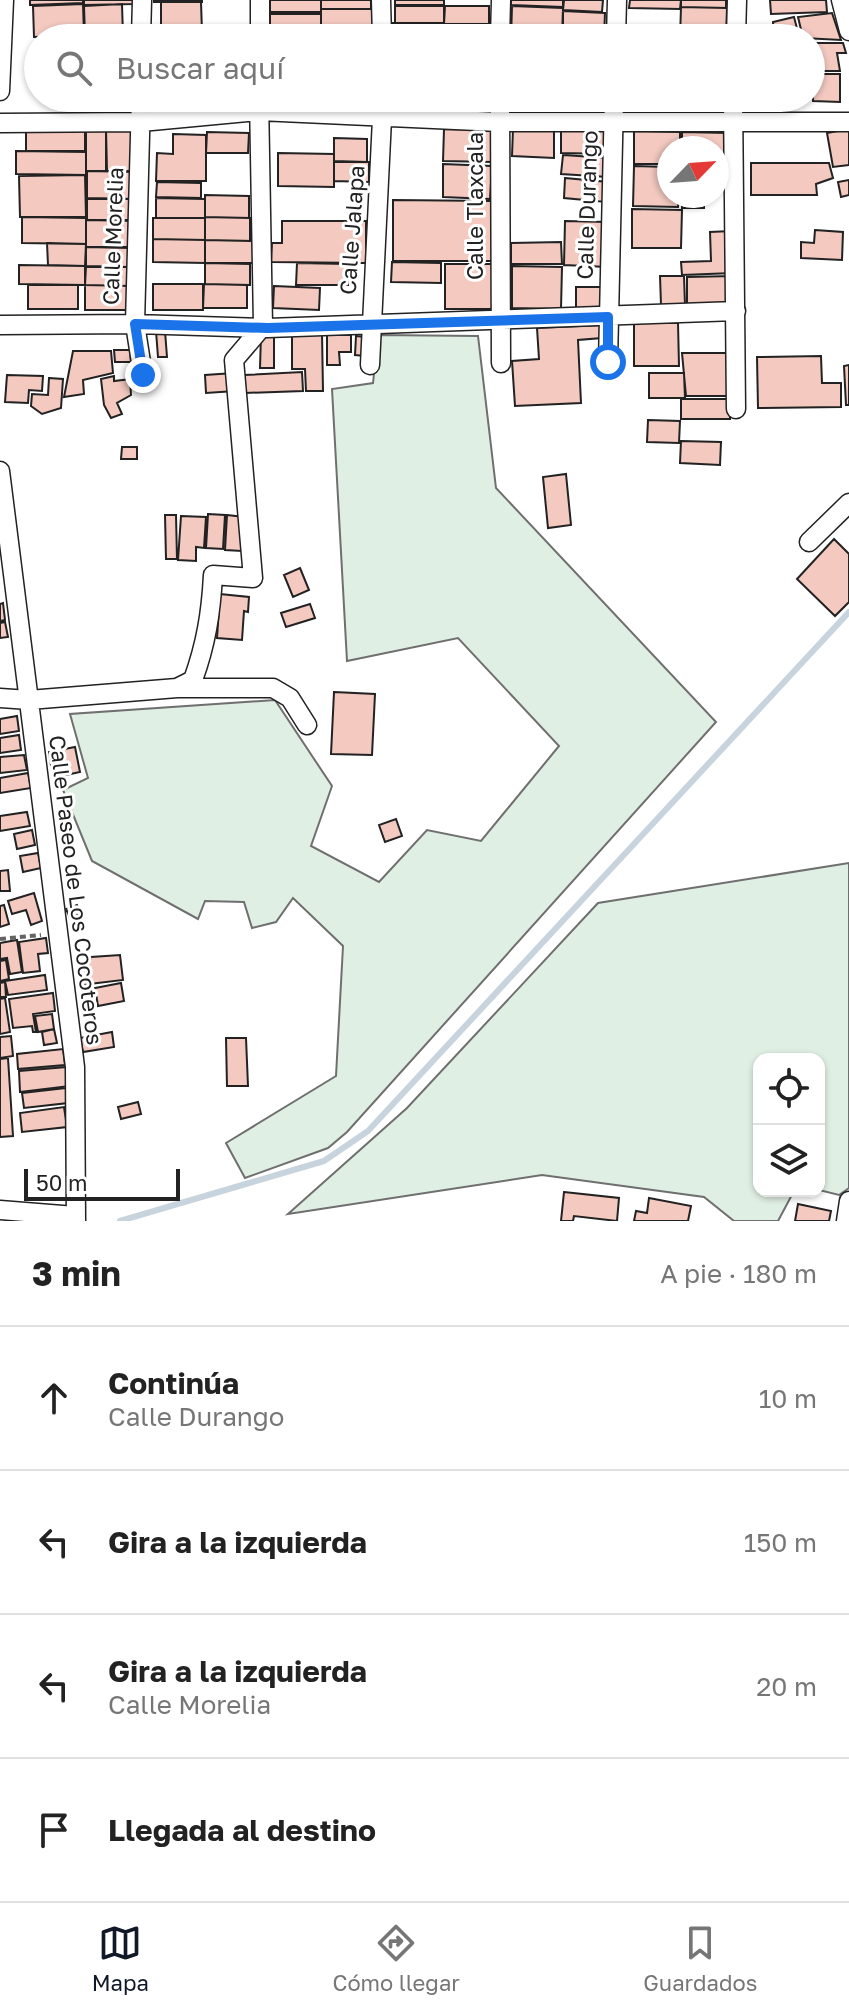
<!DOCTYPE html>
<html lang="es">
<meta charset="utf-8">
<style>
body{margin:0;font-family:"Golos Text",sans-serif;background:#f6f6f6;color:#222}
.controls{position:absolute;right:24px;bottom:24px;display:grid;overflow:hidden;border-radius:16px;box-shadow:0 2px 6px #0004}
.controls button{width:72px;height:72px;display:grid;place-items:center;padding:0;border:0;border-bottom:2px solid #e0e0e0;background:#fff;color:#222;font:40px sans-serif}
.compass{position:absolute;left:657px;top:136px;width:72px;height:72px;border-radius:50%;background:#fff;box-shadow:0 2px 6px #0004;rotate:65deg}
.scale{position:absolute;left:24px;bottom:20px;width:156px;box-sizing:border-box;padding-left:8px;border:4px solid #222;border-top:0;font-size:22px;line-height:28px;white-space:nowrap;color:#222;-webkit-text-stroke:6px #fff;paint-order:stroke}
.stop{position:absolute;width:24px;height:24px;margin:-18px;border:6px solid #1a73e8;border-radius:50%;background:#fff}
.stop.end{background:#1a73e8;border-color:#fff;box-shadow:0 2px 8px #0008}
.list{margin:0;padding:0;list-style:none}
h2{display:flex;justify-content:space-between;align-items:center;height:104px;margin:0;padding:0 32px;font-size:34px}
h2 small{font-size:26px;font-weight:400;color:#767676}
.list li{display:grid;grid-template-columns:52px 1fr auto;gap:24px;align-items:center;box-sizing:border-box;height:144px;padding:0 32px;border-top:2px solid #e0e0e0}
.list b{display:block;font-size:30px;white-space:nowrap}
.list p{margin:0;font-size:26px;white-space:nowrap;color:#767676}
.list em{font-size:26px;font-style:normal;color:#767676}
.icon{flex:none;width:44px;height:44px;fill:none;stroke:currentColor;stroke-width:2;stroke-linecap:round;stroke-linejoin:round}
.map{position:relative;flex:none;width:849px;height:1221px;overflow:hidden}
.search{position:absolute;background:#fff;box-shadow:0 2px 6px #0004;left:24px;right:24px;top:24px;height:88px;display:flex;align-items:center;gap:20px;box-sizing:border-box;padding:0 28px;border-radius:44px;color:#767676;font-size:30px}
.sheet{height:680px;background:#fff}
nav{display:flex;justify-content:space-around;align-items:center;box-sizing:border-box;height:112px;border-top:2px solid #e0e0e0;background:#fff;font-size:22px;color:#767676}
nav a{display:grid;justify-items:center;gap:4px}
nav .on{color:#111827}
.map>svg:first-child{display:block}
.green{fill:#e0efe3;stroke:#6f6f6f;stroke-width:2}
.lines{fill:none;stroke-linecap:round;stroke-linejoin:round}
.stream{stroke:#c7d3dd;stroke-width:6}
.building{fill:#f3c9c0;stroke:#222;stroke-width:2}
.minor-casing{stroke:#222;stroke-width:21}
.path{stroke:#646464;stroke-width:4;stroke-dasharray:6 4;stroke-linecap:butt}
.minor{stroke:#fff;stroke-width:18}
.route{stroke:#1a73e8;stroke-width:10}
.labels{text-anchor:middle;stroke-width:6;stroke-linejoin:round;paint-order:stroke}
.street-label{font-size:22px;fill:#222;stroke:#fff}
</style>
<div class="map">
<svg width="849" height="1221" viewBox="0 0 849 1221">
<rect width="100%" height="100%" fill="#fff"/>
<path class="green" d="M378,335L478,336L496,488L716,722L347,1132L328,1148L245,1178L226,1143L336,1076L343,946L293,898L276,922L252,928L244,902L205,901L198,919L92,861L63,790L88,778L70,714L275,700L332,786L311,846L379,882L427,830L481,841L559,746L458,638L347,661L332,389L373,383Z
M849,863V1188L839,1195L819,1190V1059H759V1191H794L778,1221H734L704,1197L542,1175L288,1214L407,1108L598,903Z"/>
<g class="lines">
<path class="stream" d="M120,1221L324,1161L368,1131L849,612"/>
</g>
<path class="building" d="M30,0H83V3L30,5Z
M84,0H133V4L84,5Z
M154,0H202V2H154Z
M270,0H321V12H270Z
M321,0H371V9H321Z
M395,0H444V5H395Z
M511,0H563V7L511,5Z
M564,0H603L602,12L563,10Z
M630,0H681L680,9L629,8Z
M681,0H726V8L681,7Z
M770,0H826L827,12L771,14Z
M161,2H201L202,32H161Z
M83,4L84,35L34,37L33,6Z
M122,4L123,36L85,37L84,6Z
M395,6H444V23H395Z
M445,6H489V24H444Z
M512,6L563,8L562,38H511Z
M681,7L727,8L726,38H680Z
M321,9H376V36H321Z
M563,11L605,13L604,38H563Z
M832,13L841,40L803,38L798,17Z
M270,14H321V38H270Z
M794,17L799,36L774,38L773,22Z
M393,23L444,24L443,38H393Z
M444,24H489V38H444Z
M811,43H843L846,53H837L840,71H811Z
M813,74H840V102L813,101Z
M321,98H347V102H321Z
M347,98H374V106L347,105Z
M439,98H490V105H439Z
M513,98H559V102L513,100Z
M562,98H608V102H562Z
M633,98H677V103L633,102Z
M680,98H730V104L680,103Z
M750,98H799V105L750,106Z
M26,126H85V151H26Z
M86,128H106V171H86Z
M106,129H136V171H107Z
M444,129L493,130V162L443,161Z
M513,129L554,130V158L512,156Z
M849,129V165L833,167L827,133Z
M561,131H610V154L561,153Z
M634,131L680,132V148H669V164H634Z
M207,132L249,133L248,153H206Z
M682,132L728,133V166H717V148H682Z
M173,134L206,135V181H156L157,153L173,154Z
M334,138L367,139V162L334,161Z
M16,151L86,152V175L16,174Z
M278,153L334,154V187L278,186Z
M563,155L609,158L608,177L561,174Z
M334,162H369V182L334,181Z
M751,163H829L833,178L816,184L817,195H751Z
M443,164L492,166L490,199L443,197Z
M634,166L669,167V196H679L678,207L633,206Z
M87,171L137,172V199L87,198Z
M85,175L86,217H20L19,176Z
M565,178L608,182L606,202L564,198Z
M849,180V195L841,197L838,182Z
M157,182L201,183V198L156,197Z
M205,195L249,196V218L205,217Z
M682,196H704V208H682Z
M156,198L205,199V218H156Z
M87,199H134V220H87Z
M393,200L492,201V261H393Z
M632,209L682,210L681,248H632Z
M22,217L86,218V244L22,243Z
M205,217L250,218V241L205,240Z
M153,218H205V240L153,239Z
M86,220L134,221V247H86Z
M282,221H366V263L271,262L272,243H282Z
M565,221L607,222V267L564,265Z
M815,230L843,232L842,260L801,258V242L814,243Z
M731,231L733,273L682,275L681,262L711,261L710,232Z
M153,239L205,240V263L153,262Z
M205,240L253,241V263H205Z
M561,242L562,264H511V243Z
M47,243L86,244L85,266L48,265Z
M86,247L130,248V267L86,266Z
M392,262L441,263V283L391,282Z
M205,263L250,264V285L205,284Z
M297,263L348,264V285H296Z
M445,264H493V309H445Z
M19,265L85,266V285L19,284Z
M512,266L562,267L561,309L512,308Z
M86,267H132V286L85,285Z
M660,276H684L685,305H661Z
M733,276L734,306L687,307V277Z
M153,284H203V310H153Z
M204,284L247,285V308H203Z
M28,285H78V309H28Z
M85,285L131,286V310H85Z
M274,286L320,288L319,310L273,308Z
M576,287H605V312H576Z
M634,323H678L679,366H634Z
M602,325V338L578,340L581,403L515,406L512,361L539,359L537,328Z
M156,331H165L167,357H158Z
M322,333L323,391H306L305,369H292V334Z
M261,334L274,335V368H260Z
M327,335H351V352H339L340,365H327Z
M356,336L366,337L365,356L355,355Z
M114,350H130L131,362H115Z
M73,351H111L113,373L83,380L84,394L64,397Z
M682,353H729V396H686Z
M821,356L822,383H841V407L758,408L757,357Z
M849,365V405H846L844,366Z
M302,372L303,391L245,393L244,375Z
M234,373L235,391L206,393L205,375Z
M649,373H684L685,398H649Z
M7,375L43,376L42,391L29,390L28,403L5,402Z
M114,376V381L130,379L131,395L117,403L122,414L111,418L104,405L101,379Z
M49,378L63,379L61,408L42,414L31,406L32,394L48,395Z
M681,399H730V419H681Z
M648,420L680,421L679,443L647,442Z
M681,441L721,442L720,465L680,463Z
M122,447H137V459H121Z
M566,474L571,525L548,528L543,477Z
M208,514L225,515L223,549L206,548Z
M165,515H176L177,559H166Z
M227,515L244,517L242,551L225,550Z
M181,516L206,517L204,548L196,547V561L178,560Z
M834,539L849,554V602L835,616L797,579Z
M300,568L309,590L293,597L284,575Z
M220,594L249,597L248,612L244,611L242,640L217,638Z
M3,603L5,620L0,621V604Z
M310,604L315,618L286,627L281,613Z
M5,622L8,637L0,638V623Z
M334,692L375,694L372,755L331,754Z
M17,716L19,731L0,734V719Z
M19,735L21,750L0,753V738Z
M75,747L80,772L66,775L64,763L51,765L49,752Z
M24,755L27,770L0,773V757Z
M28,773L31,788L0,793V778Z
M27,812L30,826L0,831V816Z
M396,819L402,836L385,842L379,825Z
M32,830L35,845L17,849L14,834Z
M38,853L41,868L23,872L20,856Z
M8,870L10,891H0V871Z
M34,893L42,921L31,925L26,910L12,914L8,901Z
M4,905L9,924L0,927V906Z
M77,905L80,914L70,918L66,909Z
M46,938L48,953L38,954L40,971L23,973L19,942Z
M17,940L22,972L10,974L7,958L0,959V943Z
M120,955L123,980L81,985L91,957Z
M6,960L9,979L0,981V961Z
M45,975L47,990L8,995L5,981Z
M5,982L6,997H0V983Z
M121,983L124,1001L98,1006L95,988Z
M53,993L55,1011L33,1014L36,1032H33L32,1026L13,1028L9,999Z
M5,998L10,1032L0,1034V999Z
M52,1014L54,1029L38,1032L35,1016Z
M54,1029L57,1043L44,1045L42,1032Z
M112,1032L114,1047L83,1052L80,1038Z
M11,1036L13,1056L0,1058V1037Z
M226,1038H246L248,1086H227Z
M63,1049L65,1065L18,1069L17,1054Z
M8,1058L13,1136L0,1137V1059Z
M67,1067L70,1086L20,1092L19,1071Z
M66,1088L68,1103L24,1108L22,1093Z
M138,1102L141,1114L121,1119L118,1107Z
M64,1107L67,1127L22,1132L20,1113Z
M564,1192L619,1198L617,1221L574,1216L573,1221H561Z
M649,1198L691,1206L688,1221H634L636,1211L647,1213Z
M798,1204L831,1211L829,1221H795Z"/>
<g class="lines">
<g class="minor-casing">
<path id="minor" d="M381,0L382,38
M841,0L849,31
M141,38L142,0
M260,38V0
M500,38L501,0
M616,38L617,0
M736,38L737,0
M0,91L4,0
M141,98L135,324L143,375
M500,98L501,363
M733,98L736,409
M0,123L141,122L259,111L499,122H849
M0,325L135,324L268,328L736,311
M608,362L614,98
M370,365L383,98
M0,471L75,1067L76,1221
M809,542L849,503
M177,688L193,680C206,644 211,613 213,575L253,578L234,360L263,326L259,98
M0,698L29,700L177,688H273L290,698L307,725
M0,1210L75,1216
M846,1221L849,1201"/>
</g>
<path class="path" d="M0,939L41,935"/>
<use href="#minor" class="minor"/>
</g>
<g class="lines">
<path class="route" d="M143,375L135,324L268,328L608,317V362"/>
</g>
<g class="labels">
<g class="street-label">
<text transform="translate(587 205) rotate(-88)" y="8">Calle Durango</text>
<text transform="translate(475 206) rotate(-90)" y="8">Calle Tlaxcala</text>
<text transform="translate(352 230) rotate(-86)" y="8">Calle Jalapa</text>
<text transform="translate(113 236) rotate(-88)" y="8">Calle Morelia</text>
<text transform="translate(76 890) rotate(83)" y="8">Calle Paseo de Los Cocoteros</text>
</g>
</g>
</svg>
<div class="controls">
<button><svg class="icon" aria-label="locate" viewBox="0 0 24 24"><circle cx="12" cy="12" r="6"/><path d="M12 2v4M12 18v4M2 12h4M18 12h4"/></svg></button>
<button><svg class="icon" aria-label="layers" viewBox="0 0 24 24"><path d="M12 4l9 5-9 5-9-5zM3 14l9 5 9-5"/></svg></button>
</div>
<svg class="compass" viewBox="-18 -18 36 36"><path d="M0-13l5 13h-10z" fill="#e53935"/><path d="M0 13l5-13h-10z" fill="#767676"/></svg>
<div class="scale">50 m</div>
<div class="stop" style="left:608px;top:362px"></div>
<div class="stop end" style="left:143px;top:375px"></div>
<div class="search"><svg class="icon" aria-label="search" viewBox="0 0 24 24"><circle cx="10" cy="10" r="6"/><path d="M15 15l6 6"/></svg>Buscar aquí</div>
</div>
<section class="sheet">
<h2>3 min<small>A pie · 180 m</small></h2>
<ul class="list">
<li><svg class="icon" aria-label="ahead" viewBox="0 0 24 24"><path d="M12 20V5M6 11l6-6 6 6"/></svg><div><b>Continúa</b><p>Calle Durango</p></div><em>10 m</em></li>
<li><svg class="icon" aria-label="left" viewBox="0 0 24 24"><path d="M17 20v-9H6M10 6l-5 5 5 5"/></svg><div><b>Gira a la izquierda</b></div><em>150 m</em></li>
<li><svg class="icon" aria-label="left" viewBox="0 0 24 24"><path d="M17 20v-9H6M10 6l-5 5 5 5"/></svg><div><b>Gira a la izquierda</b><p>Calle Morelia</p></div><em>20 m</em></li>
<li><svg class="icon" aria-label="arrive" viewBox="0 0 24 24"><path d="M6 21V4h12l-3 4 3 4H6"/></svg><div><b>Llegada al destino</b></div></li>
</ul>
</section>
<nav>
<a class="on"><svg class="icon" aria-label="map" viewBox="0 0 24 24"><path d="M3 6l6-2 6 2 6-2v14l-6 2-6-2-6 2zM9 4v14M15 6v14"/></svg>Mapa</a>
<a><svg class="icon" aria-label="directions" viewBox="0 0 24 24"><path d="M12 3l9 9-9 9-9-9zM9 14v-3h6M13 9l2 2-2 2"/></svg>Cómo llegar</a>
<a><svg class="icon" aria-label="saved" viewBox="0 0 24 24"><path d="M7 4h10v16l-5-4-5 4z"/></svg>Guardados</a>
</nav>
